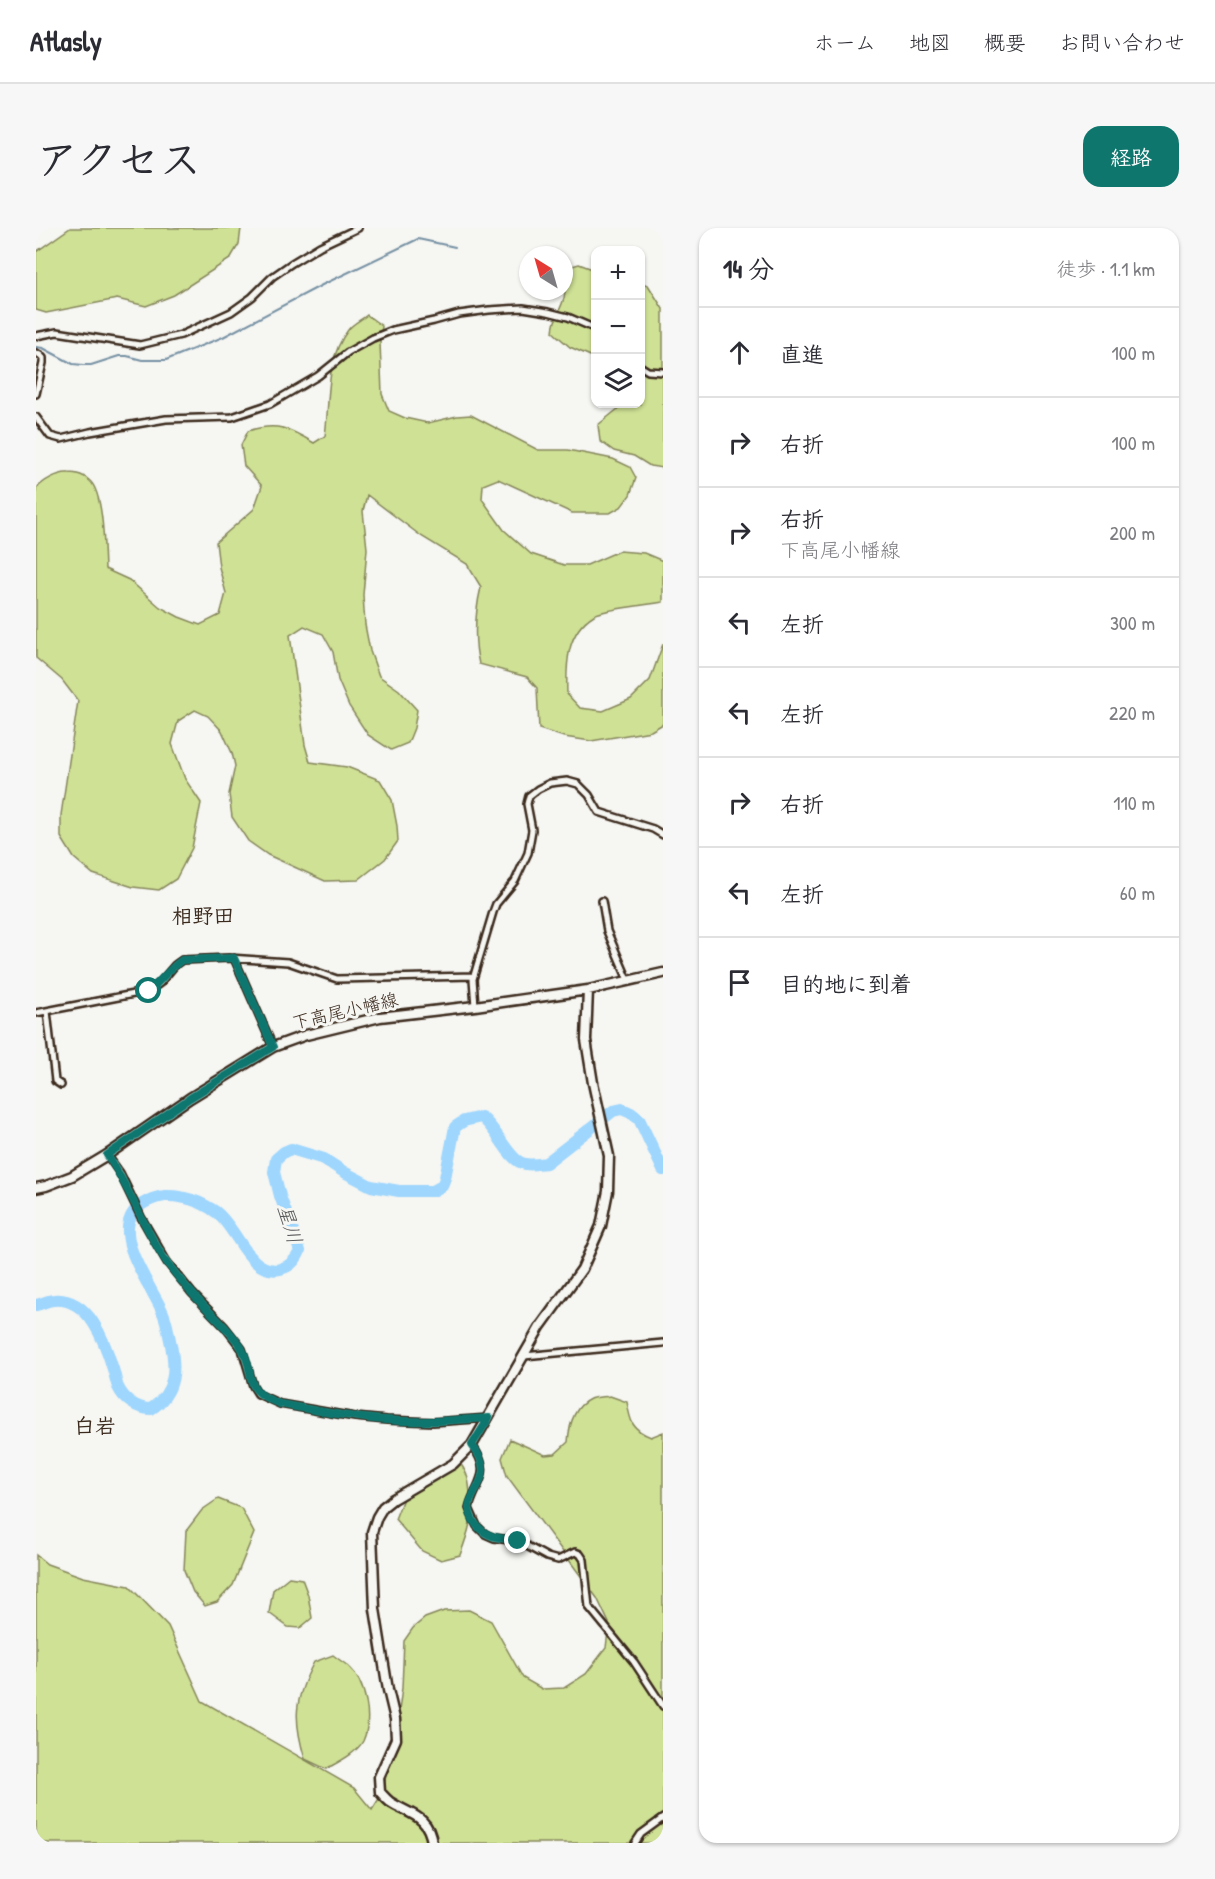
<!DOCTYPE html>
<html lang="ja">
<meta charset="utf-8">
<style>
body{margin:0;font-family:"Patrick Hand","Klee One",sans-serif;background:#f7f7f7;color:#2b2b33}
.controls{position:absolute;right:18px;top:18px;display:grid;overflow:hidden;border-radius:12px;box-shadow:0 2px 4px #0004}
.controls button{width:54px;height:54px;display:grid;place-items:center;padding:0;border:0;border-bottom:2px solid #e1e1e2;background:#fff;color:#2b2b33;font:30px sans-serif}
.compass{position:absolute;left:483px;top:18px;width:54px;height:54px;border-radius:50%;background:#fff;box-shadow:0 2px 4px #0004;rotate:323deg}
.stop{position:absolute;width:18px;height:18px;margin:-14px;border:4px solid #0f766e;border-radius:50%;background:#fff}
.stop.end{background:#0f766e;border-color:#fff;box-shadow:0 2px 6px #0008}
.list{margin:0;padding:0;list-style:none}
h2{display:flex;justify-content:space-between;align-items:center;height:78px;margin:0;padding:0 24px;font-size:26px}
h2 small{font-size:20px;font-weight:400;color:#7c7c81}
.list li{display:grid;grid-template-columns:39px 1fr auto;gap:18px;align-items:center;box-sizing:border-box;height:90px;padding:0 24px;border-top:2px solid #e1e1e2}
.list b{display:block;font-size:22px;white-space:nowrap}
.list p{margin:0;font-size:20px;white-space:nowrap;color:#7c7c81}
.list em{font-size:20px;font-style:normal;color:#7c7c81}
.icon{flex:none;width:33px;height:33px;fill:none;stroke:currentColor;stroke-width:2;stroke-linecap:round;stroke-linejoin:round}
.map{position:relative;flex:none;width:627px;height:1615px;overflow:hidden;border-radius:18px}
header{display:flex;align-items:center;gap:36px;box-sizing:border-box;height:84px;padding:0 30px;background:#fff;border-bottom:2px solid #e1e1e2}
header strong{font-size:28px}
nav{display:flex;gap:33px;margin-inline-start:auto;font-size:21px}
.intro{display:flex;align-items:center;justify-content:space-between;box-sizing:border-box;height:144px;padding:0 36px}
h1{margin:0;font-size:42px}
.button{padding:15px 27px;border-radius:18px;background:#0f766e;color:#fff;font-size:21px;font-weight:700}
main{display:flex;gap:36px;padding:0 36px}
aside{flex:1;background:#fff;border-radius:18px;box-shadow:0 2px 4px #0004}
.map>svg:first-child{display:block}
.green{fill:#cfe195;stroke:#85865a;stroke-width:1.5}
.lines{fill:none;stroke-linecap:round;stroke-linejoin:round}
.stream{stroke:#7691a4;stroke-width:2}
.river{stroke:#9ed6fd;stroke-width:12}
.street-casing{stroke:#3b2a1e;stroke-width:10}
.secondary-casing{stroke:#3b2a1e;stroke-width:13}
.street{stroke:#f6f6f2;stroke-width:5}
.secondary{stroke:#f6f6f2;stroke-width:8}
.route{stroke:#0f766e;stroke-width:8}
.labels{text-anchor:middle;stroke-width:6;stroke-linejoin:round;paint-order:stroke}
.street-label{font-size:18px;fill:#3b2a1e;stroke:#f6f6f2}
.water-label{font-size:20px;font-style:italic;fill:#545556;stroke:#f6f6f2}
.quarter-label{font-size:21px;font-weight:bold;fill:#3b2a1e;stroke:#f6f6f2}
</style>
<header>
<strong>Atlasly</strong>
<nav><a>ホーム</a><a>地図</a><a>概要</a><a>お問い合わせ</a></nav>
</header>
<div class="intro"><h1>アクセス</h1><a class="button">経路</a></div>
<main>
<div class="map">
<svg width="627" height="1615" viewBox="0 0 627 1615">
<rect width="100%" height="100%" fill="#f6f6f2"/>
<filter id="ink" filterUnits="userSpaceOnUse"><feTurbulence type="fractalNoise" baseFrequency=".0167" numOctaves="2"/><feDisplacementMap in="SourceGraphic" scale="12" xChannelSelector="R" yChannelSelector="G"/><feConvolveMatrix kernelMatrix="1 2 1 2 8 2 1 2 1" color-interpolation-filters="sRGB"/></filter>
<g filter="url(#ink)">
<path class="green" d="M34,0H205L203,16L194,31L138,67L110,78L81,71L10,85L0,82V24Z
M543,36L559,42V130L534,119L517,104C518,89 524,84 528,70C530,61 530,50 529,40Z
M605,55L612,57L627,81V240L614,238L598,228L578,223L564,213L562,197L588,176H604Z
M331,87L346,98L344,114L346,166L353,183L369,190L392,195L421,188L435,187L502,222H532L577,231L594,239L600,250L594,267L585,279L574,285H536L462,251L447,257L446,271L468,302L495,326L528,337H551L583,323L608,325L627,333V374C612,377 569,381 558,387C530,404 530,437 531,466L544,480L567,483L595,471L614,452L627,416V496L615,503L555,513L528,509L503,501L501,460L491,449L443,436C437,410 439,385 445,359L431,336L385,308L331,267L327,283L331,321L327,367L329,397L334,423L343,448L363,462L381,482L378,500L372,515L355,522L332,507L313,478L302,452L297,424L287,406L268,398L254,407L269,517L274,534L311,539L344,552L356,572L361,598L362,613L349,631L322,652L289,653L232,627L212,613L196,589L193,566L199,538L196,525L186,503L172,488L159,482L142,493L136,516L149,551L165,575L156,620L140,651L123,662L97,659L57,646L38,630L25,609V587L42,473L26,452L0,430V261C7,253 22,244 33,245C42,245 48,247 54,253C68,266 68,321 69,341L93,352L124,379L143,389L164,397L184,387L190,365L183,339L180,314L218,281L226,258L208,238L205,217L212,203C241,194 253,200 278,215L289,208C294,172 289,132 312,102C316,96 325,92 331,87Z
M574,1168L591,1174C594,1193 596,1202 615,1209L627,1204V1615H0V1327L11,1336L47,1349L93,1358L132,1398L166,1473L318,1560L336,1582L344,1569L358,1521L366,1460L368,1413L377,1400L389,1390L408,1383L433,1382L455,1393L487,1450L506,1461L528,1460L550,1446L570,1420L573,1395L561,1370L471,1248L466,1230L474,1211L509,1227L519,1226L532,1214C533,1199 537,1179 554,1171C559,1169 568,1169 574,1168Z
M411,1235H424C432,1246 433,1253 434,1266C437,1292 433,1303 424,1327L405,1332L386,1323L359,1291L368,1268L391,1248Z
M182,1271L205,1280L218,1305L197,1357L181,1374L169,1378L157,1364L148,1342L150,1303L166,1282Z
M253,1349L266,1351L272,1367L276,1390L264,1400L252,1399L233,1385L237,1362Z
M297,1427C302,1431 307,1434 312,1438C330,1454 337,1491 327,1513C320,1526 302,1534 290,1541L269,1531C257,1491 258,1472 278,1434Z"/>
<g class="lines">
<path class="stream" d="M0,119L7,120L37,136L47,137H55L83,128H91L106,132H130L187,109L286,57L382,11L419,19"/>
<path class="river" d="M0,1077C6,1076 12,1072 18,1072C53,1069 69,1114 77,1141C79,1147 80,1154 82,1159C88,1172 101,1181 115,1181C141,1164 140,1139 134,1112C132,1103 131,1094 127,1085C117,1060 78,1012 97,985C104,975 118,969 129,968C147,967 166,974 180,984C202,1001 213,1048 244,1041C254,1039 260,1032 264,1023L244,968L238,944L240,931L248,924L255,921L288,931L308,944L335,958L363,963H397L406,958L409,950L419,899L428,893L445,889C460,899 472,931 486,935C493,938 503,936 510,935L577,883L586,881L595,885L603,891L627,942"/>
<g class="street-casing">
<path id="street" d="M0,108L21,104L104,117L145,107L195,84L216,69L236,49L256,35L284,18L322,0
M0,125L4,127L7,130V135L0,166
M604,138L612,143L627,144
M0,189L14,208L25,211L54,204L130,191L196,189L234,176L282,148L312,124L337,110L357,102L398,93L423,86L453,82L487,80L512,84L532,89L560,101
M566,673L571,703L592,752
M198,730L237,819
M439,778L437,751L457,684L460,676L479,653L492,625L496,602L491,576L493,568L502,561L514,555L531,553L542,556L553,567L563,584L617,601L627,607
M11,783L19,853L25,857
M0,785L113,763L124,755L139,737L146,732L193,730L252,734L301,751L438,748
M71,927L84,945L105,989L131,1034L156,1065L189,1099L206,1121L217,1158L222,1166L244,1176L319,1189L351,1192L397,1194L453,1190
M488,1128L627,1115
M436,1217C457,1247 441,1251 433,1280L441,1298L449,1306L458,1310L482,1313L511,1329L522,1332L539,1324L544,1326L548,1332L553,1379L598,1434L627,1478
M599,1615L605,1606L627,1590"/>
</g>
<g class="secondary-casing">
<path id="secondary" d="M0,960L10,958L36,948L71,927L154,870L237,819L270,807L344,789L439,778L552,762L627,745
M396,1615C393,1587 372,1586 354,1574C350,1571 347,1567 344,1564L343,1549L360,1511L359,1491L352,1462L339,1381L336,1304L341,1289L347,1279L357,1271L417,1236L436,1217L504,1099L546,1041L565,998L572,963L573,928L557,855L550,812L552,762"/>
</g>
<use href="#street" class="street"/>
<use href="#secondary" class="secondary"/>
</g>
</g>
<g class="lines" filter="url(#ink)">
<path class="route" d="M113,763C125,753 134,740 146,732L198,730L237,819L154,870L71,927C95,961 108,1002 132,1036C144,1052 157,1067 171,1081C183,1093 196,1105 205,1119C222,1148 203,1161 244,1176C279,1182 314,1190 350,1192C384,1195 418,1192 453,1190L436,1217C442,1226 447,1232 447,1243C446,1254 438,1264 434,1274C432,1281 434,1286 437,1292C447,1310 464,1310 482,1313"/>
</g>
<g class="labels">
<g class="street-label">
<text transform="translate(309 783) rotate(-13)" y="6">下高尾小幡線</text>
</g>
<g class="water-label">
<text transform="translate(254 996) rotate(73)" y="7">星川</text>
</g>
<g class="quarter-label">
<text x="167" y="695">相野田</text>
<text x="59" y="1205">白岩</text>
</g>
</g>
</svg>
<div class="controls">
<button>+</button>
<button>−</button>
<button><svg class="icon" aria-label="layers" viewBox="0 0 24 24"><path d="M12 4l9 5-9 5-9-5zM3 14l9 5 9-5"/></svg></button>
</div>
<svg class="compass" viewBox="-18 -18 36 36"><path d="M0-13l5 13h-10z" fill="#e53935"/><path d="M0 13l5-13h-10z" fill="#7c7c81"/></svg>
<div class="stop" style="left:113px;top:763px"></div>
<div class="stop end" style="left:482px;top:1313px"></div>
</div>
<aside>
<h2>14 分<small>徒歩 · 1.1 km</small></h2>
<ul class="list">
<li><svg class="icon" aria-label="ahead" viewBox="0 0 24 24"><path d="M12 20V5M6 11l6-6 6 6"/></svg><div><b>直進</b></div><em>100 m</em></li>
<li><svg class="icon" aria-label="right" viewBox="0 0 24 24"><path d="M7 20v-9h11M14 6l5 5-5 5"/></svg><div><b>右折</b></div><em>100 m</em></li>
<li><svg class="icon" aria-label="right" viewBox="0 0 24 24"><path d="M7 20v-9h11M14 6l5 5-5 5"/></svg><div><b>右折</b><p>下高尾小幡線</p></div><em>200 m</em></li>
<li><svg class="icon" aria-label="left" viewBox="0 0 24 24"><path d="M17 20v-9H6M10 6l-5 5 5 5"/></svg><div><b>左折</b></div><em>300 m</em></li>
<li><svg class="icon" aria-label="left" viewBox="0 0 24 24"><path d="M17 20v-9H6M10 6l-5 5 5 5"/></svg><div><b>左折</b></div><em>220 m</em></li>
<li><svg class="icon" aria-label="right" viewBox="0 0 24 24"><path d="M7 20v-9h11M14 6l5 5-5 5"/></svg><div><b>右折</b></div><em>110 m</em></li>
<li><svg class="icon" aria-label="left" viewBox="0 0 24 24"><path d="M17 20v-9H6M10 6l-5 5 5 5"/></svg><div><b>左折</b></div><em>60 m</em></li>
<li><svg class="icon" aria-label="arrive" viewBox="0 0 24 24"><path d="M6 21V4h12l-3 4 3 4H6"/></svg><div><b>目的地に到着</b></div></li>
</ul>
</aside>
</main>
